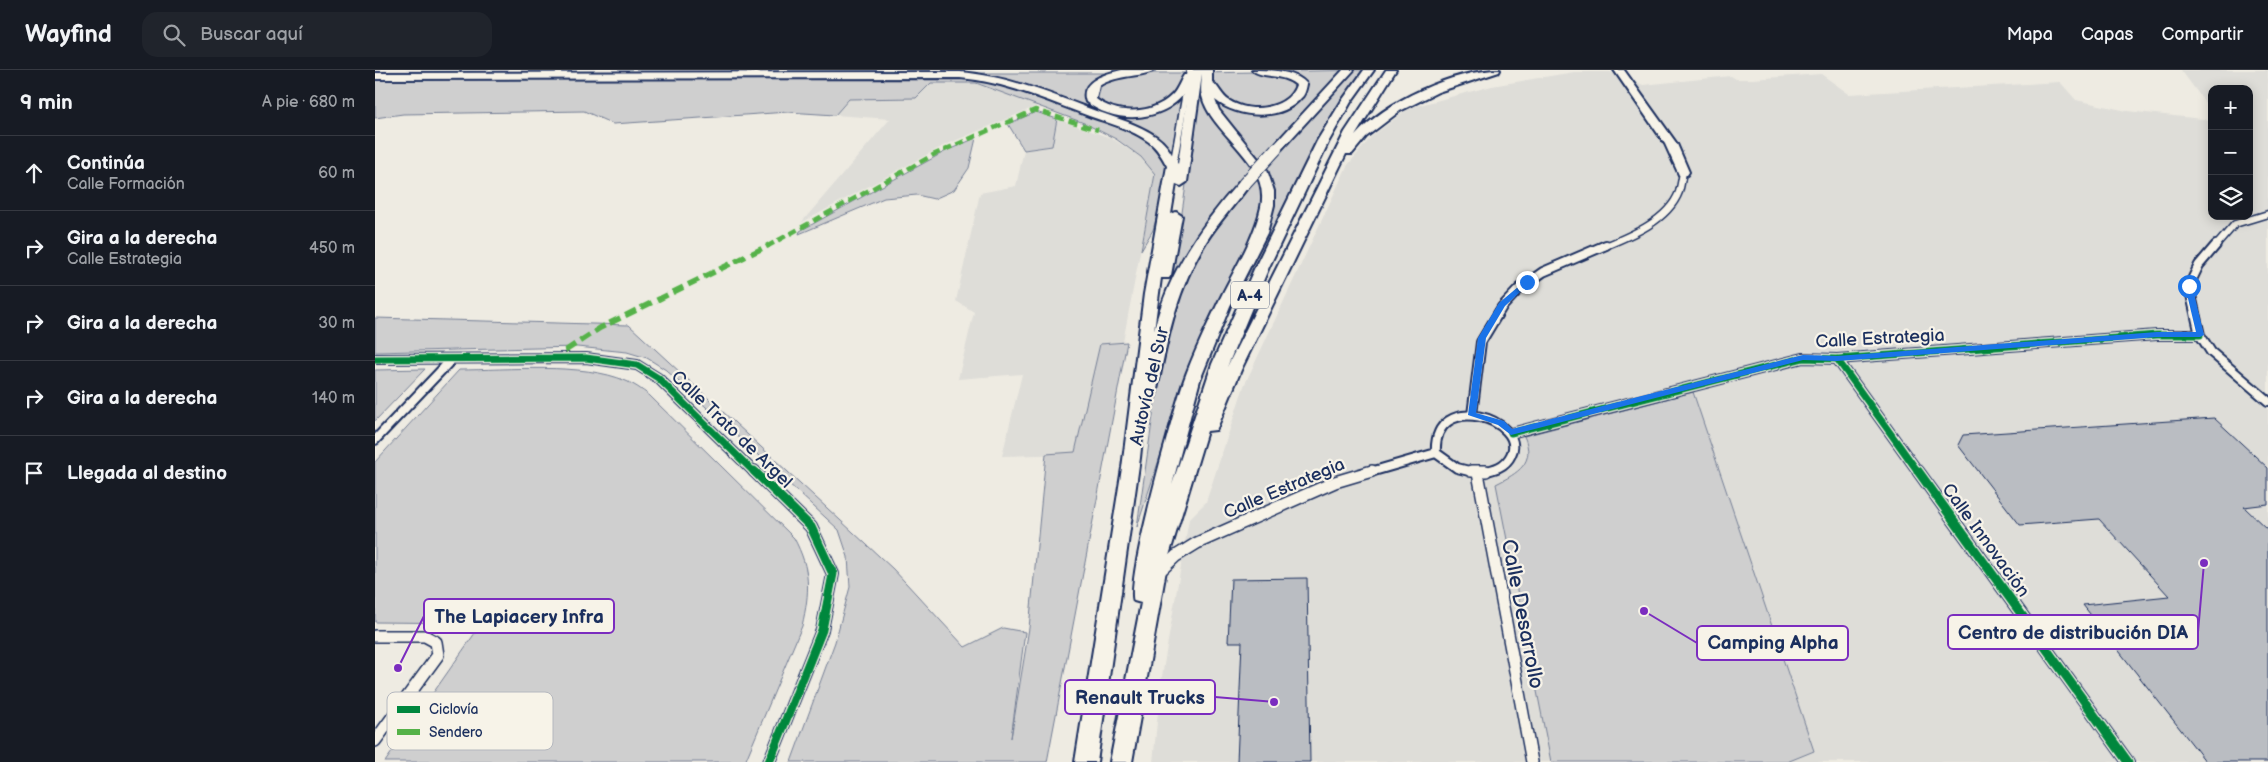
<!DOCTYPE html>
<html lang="es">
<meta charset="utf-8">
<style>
body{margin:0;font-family:"Balsamiq Sans",sans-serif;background:#20242c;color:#f1f3f6}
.controls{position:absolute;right:15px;top:15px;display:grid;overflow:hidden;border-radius:10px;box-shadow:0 2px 12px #0003}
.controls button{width:45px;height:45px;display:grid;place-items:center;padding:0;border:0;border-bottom:1px solid #363941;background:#171b24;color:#f1f3f6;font:25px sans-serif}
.stop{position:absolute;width:15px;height:15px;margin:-11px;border:4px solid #1a73e8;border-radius:50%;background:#fff}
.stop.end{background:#1a73e8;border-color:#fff;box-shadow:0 1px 5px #0008}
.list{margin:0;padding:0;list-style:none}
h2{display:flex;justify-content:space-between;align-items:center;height:65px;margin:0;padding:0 20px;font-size:21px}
h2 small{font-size:16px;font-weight:400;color:#9ea1a6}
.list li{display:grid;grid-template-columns:32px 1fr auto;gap:15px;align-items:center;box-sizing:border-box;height:75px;padding:0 20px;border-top:1px solid #363941}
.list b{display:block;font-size:19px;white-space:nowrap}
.list p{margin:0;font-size:16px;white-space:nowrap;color:#9ea1a6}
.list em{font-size:16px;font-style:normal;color:#9ea1a6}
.icon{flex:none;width:28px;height:28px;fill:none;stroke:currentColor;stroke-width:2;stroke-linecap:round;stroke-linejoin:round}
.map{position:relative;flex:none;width:1893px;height:692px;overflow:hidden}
header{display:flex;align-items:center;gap:30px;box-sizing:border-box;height:70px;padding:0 25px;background:#171b24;border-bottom:1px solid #363941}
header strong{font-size:24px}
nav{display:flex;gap:28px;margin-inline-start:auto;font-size:18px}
.search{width:350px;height:45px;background:#20242c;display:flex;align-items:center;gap:12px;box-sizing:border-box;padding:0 18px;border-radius:15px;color:#9ea1a6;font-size:19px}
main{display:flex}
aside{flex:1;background:#171b24}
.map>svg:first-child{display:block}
.built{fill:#deddd8}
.green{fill:#cfcfcf;stroke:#757f96}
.building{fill:#babdc2;stroke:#1b2f5e}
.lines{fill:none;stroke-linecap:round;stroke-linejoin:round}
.street-far2-casing{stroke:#1b2f5e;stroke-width:9}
.street-far1-casing{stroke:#1b2f5e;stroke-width:12}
.street-casing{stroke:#1b2f5e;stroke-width:14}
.highway-casing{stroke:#1b2f5e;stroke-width:4}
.street-far2{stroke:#f7f3e8;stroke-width:6}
.street-far1{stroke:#f7f3e8;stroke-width:8}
.street{stroke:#f7f3e8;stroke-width:11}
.highway{fill:#f7f3e8;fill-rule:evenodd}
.highway-bridge-casing{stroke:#1b2f5e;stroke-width:14;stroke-linecap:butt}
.highway-bridge{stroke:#f7f3e8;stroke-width:12}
.quiet-far1{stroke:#55b248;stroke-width:4.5;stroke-dasharray:9 4.5;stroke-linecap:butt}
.quiet{stroke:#55b248;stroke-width:5.5;stroke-dasharray:12 5.5;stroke-linecap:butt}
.cycleway-far1-casing{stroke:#f7f3e8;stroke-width:10}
.cycleway-casing{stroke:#f7f3e8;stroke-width:12}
.cycleway-far1{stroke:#00873e;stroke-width:7}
.cycleway{stroke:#00873e;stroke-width:9}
.route{fill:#1a73e8}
.labels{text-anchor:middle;stroke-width:4.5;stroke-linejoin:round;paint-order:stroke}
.shield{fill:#f7f3e8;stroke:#5d6a87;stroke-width:1}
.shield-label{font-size:16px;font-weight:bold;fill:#1b2f5e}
.street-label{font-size:18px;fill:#1b2f5e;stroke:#f7f3e8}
.near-street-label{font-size:21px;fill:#1b2f5e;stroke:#f7f3e8}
.key{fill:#f7f3e8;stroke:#b5b8bf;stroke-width:1}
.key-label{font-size:14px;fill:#1b2f5e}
.leader{fill:none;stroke:#7b2cbf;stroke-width:2}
.callout-dot{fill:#7b2cbf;stroke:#f7f3e8;stroke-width:2}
.callout{fill:#f7f3e8;stroke:#7b2cbf;stroke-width:2}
.callout-label{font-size:19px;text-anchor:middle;font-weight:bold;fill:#1b2f5e}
</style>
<header>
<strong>Wayfind</strong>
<div class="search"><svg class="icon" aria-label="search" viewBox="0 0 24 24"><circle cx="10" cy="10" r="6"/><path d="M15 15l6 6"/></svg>Buscar aquí</div>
<nav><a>Mapa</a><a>Capas</a><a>Compartir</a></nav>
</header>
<main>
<aside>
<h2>9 min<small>A pie · 680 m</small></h2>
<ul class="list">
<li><svg class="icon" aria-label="ahead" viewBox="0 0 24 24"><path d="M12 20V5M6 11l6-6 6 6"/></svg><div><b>Continúa</b><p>Calle Formación</p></div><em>60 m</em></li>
<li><svg class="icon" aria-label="right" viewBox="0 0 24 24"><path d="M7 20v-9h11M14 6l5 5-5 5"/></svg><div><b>Gira a la derecha</b><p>Calle Estrategia</p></div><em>450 m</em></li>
<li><svg class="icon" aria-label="right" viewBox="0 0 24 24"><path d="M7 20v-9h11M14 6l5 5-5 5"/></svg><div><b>Gira a la derecha</b></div><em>30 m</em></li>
<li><svg class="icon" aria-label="right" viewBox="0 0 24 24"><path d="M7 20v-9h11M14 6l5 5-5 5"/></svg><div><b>Gira a la derecha</b></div><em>140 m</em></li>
<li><svg class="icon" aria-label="arrive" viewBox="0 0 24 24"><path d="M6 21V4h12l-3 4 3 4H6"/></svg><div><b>Llegada al destino</b></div></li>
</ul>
</aside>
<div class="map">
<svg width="1893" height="692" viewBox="0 0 1893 692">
<rect width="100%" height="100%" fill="#eeebe2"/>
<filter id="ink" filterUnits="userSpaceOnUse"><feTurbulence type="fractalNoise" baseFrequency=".02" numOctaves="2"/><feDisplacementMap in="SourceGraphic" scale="10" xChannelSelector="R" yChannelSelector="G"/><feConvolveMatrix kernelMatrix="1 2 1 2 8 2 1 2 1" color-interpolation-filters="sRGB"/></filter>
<g filter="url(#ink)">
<path class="built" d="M1806,0H1893V692H778L786,612L814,449L831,432L869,316L972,96L996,67L1034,38L1117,16L1199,2H1235L1268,15L1356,6L1361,9H1378L1446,4L1474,24L1685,12L1701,30L1752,41L1837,50V146H1874V19H1837V42Z
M556,13H601L664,35L568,76L426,153L515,49L460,45L474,29L541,28Z
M682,49L736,68L766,87L780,104L748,272L702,384L627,386L647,304L583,309L599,242L581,231L605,123L641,116L649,80L677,76Z"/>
<path class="green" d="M989,0L928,97L890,177L810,310L762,457L827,3Z
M593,3H810L800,64L786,130L778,160L766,180L780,104L766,87L741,69L709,53L601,13H556L541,28L474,29L460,45L413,42L238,54L209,41L28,44L0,48V10L503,6Z
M661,42L682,49L677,76L649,80L633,54Z
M601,68L594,98L579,120L559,129L542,125L509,128L424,164L425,161L571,81Z
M0,248L254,255L518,499L590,577L628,558L650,562L636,668L654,558L671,384L700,382L725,274L752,272L672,692H416L460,572L475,517L473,487L464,460L291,300L272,288L252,282L202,277L0,282Z
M50,299L0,351V300Z
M84,300C132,300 208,292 251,311C259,314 267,320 274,325L419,468C436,500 435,521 427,556L370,692H10L107,553L0,552V392Z
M1318,322L1439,681L1412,692H1176L1121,414C1143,403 1161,393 1149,366Z"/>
<path class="building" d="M1839,348L1893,398V434L1869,437L1893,460V692H1831L1708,535L1794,526L1724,449L1645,455L1583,375L1588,365Z
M932,508L935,692H862L867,572H853L856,509Z"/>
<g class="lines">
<g class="street-far2-casing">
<path id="street-far2" d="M798,96L815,0
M1228,177C1255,166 1293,151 1304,122C1306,115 1307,108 1308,102
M1840,177L1860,154L1893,144"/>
</g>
<g class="street-far1-casing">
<path id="street-far1" d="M1841,175L1824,195L1814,216L1825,265L1836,282L1893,331
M0,289L211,288L262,295L283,308L380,403
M1462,289L1544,403
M1097,345L1106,272L1127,237L1144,219L1168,202L1231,175
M1136,363L1428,288L1462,289L1782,265H1825
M0,370L77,289
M992,403L1061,383
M1102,403L1082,398L1061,383C1057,318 1154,350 1136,385C1130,398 1117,400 1104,403"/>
</g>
<g class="street-casing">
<path id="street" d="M379,401L436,457L458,504L447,560L394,692
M1096,401H1111
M1543,401L1753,692
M1103,403L1157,692
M784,502L801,486L822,473L960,412L997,401
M0,566H50L61,572L63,585L0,671"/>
</g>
<g class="highway-casing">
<path id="highway" d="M747,0H779C771,7 742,4 724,16L721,29C742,45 777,45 797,25C803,19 805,11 809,5H816L817,0H837V12C844,16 846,26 855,31C876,44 913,39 921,15C907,3 888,9 877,0C896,0 919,0 932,14C931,19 930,25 926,28C906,52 862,48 840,30L844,40L892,100L899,121V135L892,163L855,236L825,310L797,415L837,294L880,197L942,71L966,32L989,0H999L976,32L954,71L894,197L852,297L970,62L1011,0H1021L980,66C1011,31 1078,0 1125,0L1124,2L1063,22L1025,41L991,67L977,84H971L866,300L843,356L841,360L832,361L793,489L757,692H735L766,533L759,531C750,512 799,339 809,310C818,285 830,260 841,237C856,204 878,173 886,137C896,91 836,65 827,26C825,20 827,10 827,4L812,112L806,116L801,114L796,144L801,142L807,146L796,205L794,208H786L779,260C793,203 826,155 865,111L869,110L875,114C861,134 844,151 831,172C801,220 792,271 781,325L779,329L771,330L765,388L722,692H700L747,398L769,224L792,96C787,87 782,78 774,72C757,59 733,53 714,46C671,30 631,12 585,8L0,9V3L585,2C633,6 676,24 721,41C741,48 764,54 782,67C792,74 796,83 803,94L814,16C795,52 742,56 711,32C703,11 732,3 747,0Z
M968,0H979L905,81H897L895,79L897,77Z
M1239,0H1249L1302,74L1314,102L1312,105H1304L1290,74Z"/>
</g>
<use href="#street-far2" class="street-far2"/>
<use href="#street-far1" class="street-far1"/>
<use href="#street" class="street"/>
<use href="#highway" class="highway"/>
<g class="highway-bridge-casing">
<path id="highway-bridge" d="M869,114L901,79"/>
</g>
<use href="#highway-bridge" class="highway-bridge"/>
<path class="quiet-far1" d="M391,177L560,84L660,40L723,60"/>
<path class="quiet" d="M190,281L225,258L394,175"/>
<g class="cycleway-far1-casing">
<path id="cycleway-far1" d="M0,289L211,288L262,295L283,308L380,403
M1462,289L1544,403
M1136,363L1428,288L1462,289L1782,265H1825"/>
</g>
<g class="cycleway-casing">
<path id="cycleway" d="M379,401L436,457L458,504L447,560L394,692
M1543,401L1753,692"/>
</g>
<use href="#cycleway-far1" class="cycleway-far1"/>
<use href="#cycleway" class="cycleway"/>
</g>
</g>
<path class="route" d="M1150,211L1156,212L1130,236L1111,268L1101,343L1129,351L1137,359L1428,285L1462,286L1782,262H1821L1810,216L1814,214L1817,216L1829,265L1825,267H1782L1462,291L1428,290L1136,365L1123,355L1093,345L1103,268L1124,233Z"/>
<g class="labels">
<rect class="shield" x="856" y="211.5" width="38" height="27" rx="4"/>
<g class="shield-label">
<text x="875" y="231">A-4</text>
</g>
<g class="street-label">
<text transform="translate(1505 268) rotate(-3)" y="6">Calle Estrategia</text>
<text transform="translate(774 316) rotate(-77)" y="6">Autovía del Sur</text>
<text transform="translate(357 359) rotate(44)" y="6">Calle Trato de Argel</text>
<text transform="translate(909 418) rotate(-23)" y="6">Calle Estrategia</text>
<text transform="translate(1611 470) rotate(54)" y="6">Calle Innovación</text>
</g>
<g class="near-street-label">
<text transform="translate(1148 544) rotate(79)" y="7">Calle Desarrollo</text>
</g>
</g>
<rect x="12" y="622" width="166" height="58" rx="8" class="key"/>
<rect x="22" y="636" width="23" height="7" fill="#00873e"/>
<rect x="22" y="659" width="23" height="6" fill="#55b248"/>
<g class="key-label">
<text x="54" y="644">Ciclovía</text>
<text x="54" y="667">Sendero</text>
</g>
<path class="leader" d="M23 598L49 546M1829 493L1823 562M1269 541L1322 573M899 632L840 627"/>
<g class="callout-dot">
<circle cx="23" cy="598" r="5"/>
<circle cx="1829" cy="493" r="5"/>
<circle cx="1269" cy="541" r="5"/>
<circle cx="899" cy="632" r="5"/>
</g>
<g class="callout">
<rect x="49" y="529" width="190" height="34" rx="5"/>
<rect x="1573" y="545" width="250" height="34" rx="5"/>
<rect x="1322" y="556" width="151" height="34" rx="5"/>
<rect x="690" y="610" width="150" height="34" rx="5"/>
</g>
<g class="callout-label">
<text x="144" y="553">The Lapiacery Infra</text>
<text x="1698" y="569">Centro de distribución DIA</text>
<text x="1398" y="579">Camping Alpha</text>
<text x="765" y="634">Renault Trucks</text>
</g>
</svg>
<div class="controls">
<button>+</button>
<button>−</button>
<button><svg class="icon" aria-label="layers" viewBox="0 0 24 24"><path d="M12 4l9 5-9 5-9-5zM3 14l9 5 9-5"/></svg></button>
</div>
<div class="stop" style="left:1814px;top:216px"></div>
<div class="stop end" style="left:1152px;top:212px"></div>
</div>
</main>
